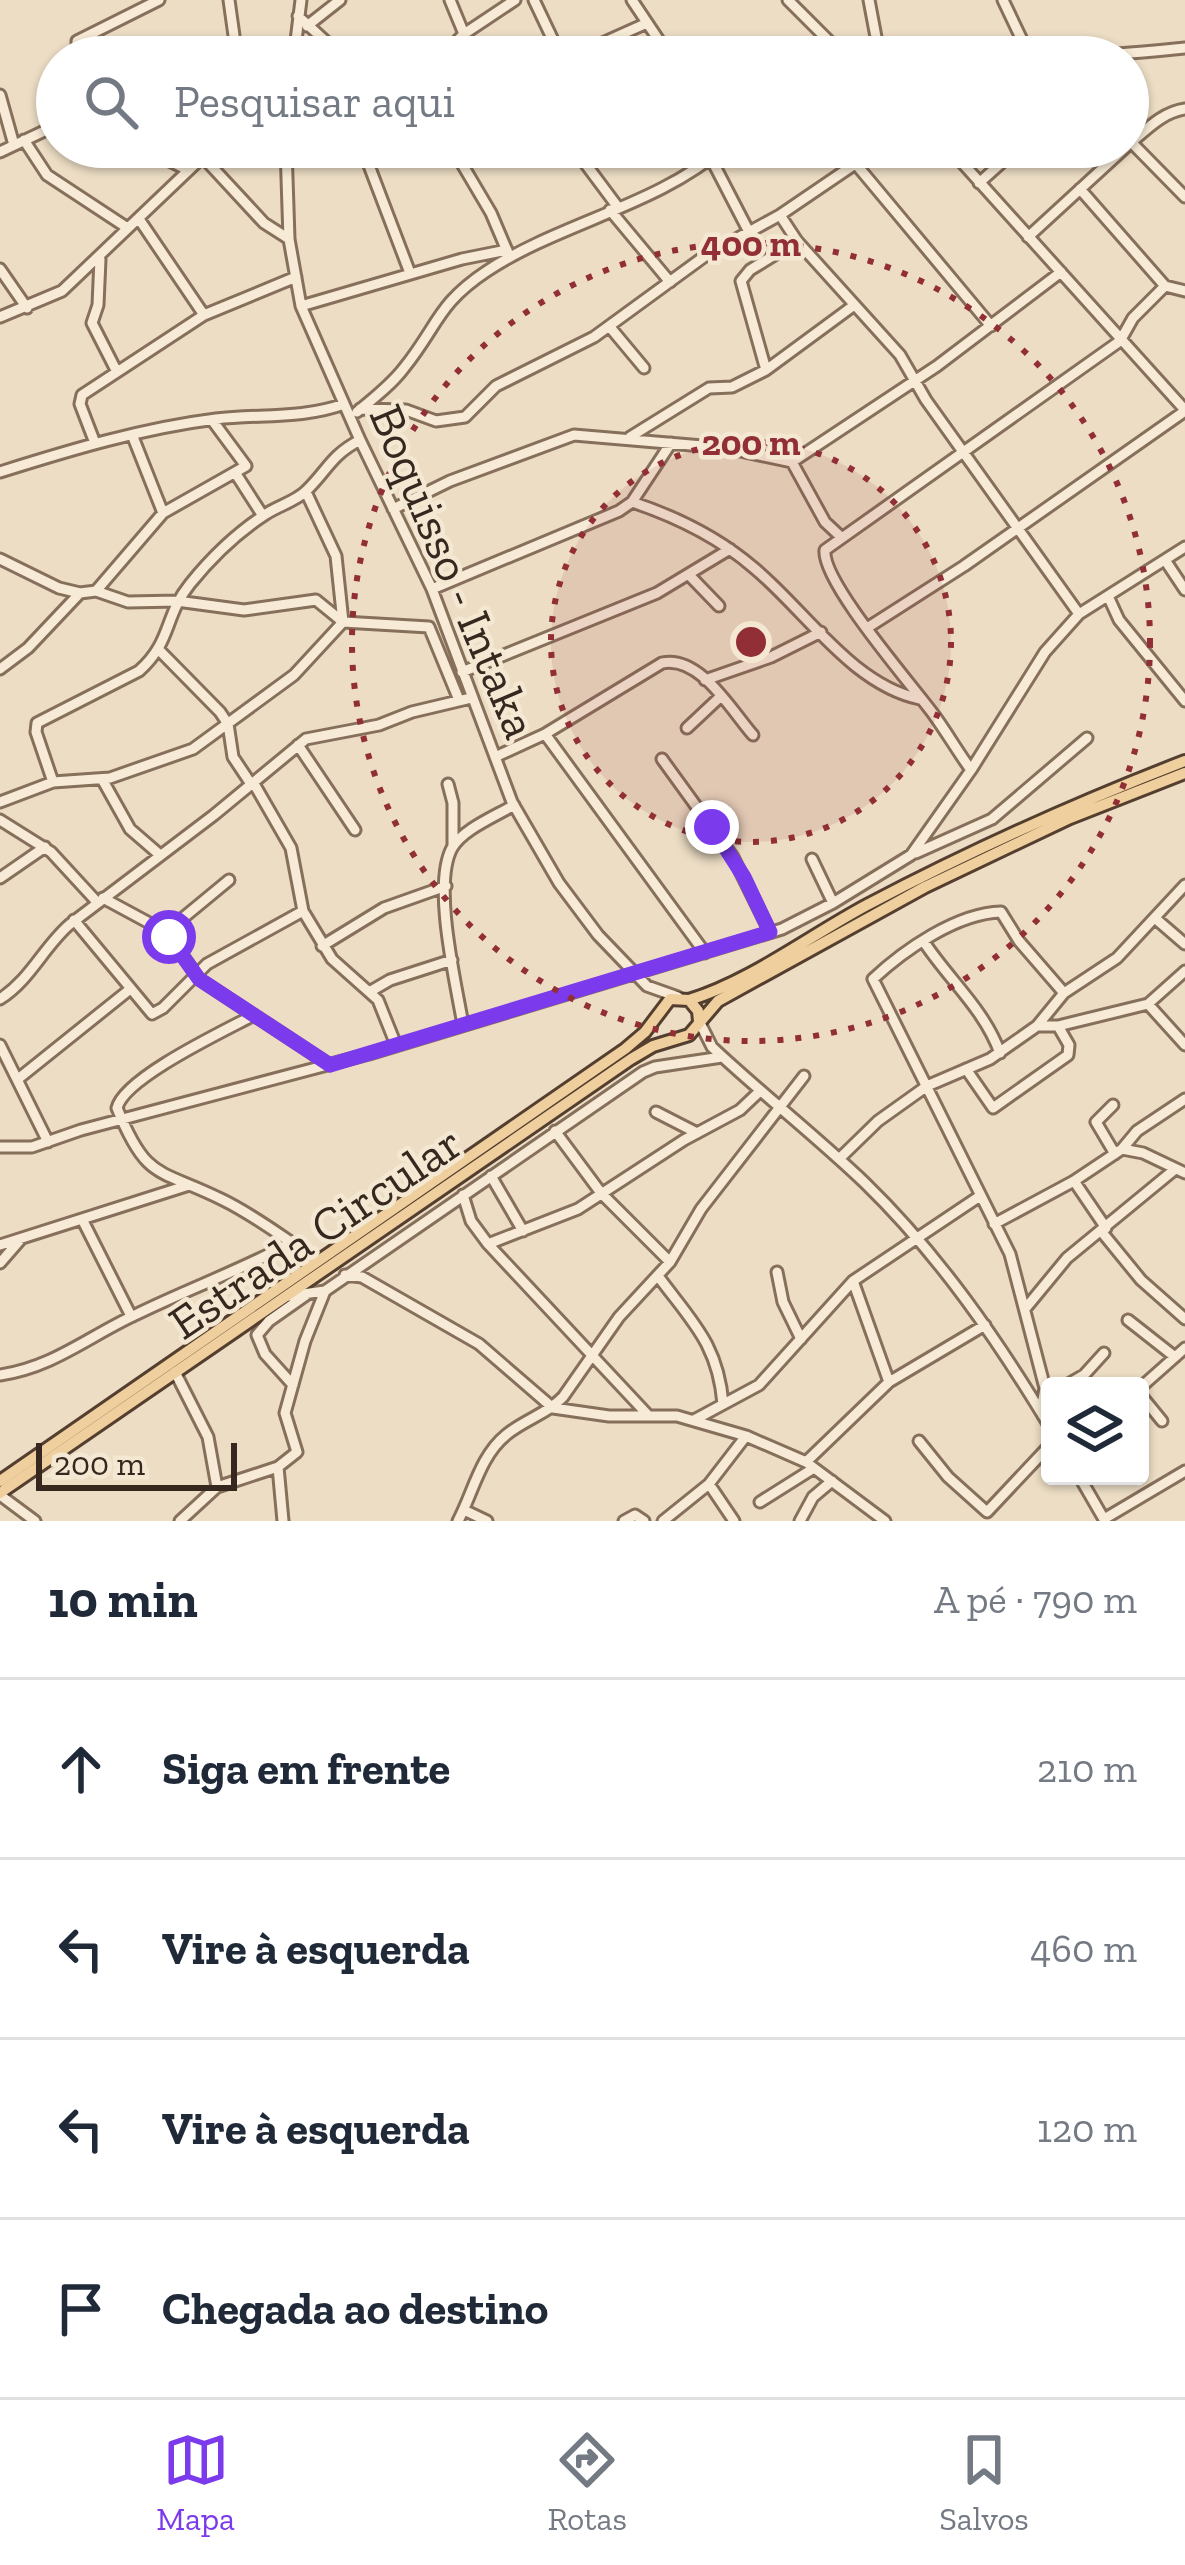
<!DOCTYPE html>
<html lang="pt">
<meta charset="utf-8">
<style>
body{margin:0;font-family:"Zilla Slab",serif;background:#f6f6f7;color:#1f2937}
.controls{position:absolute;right:36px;bottom:36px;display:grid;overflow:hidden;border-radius:12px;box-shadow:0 3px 9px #0004}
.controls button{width:108px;height:108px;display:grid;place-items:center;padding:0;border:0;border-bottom:3px solid #e0e1e3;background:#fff;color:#1f2937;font:60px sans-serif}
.scale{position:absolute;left:36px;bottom:30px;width:201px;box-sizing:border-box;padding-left:12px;border:6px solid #36281f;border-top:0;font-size:33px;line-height:42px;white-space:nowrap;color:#36281f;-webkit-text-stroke:9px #f4e8d3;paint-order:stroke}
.stop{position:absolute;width:36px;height:36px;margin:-27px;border:9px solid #7c3aed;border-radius:50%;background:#fff}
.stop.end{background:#7c3aed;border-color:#fff;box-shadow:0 3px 12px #0008}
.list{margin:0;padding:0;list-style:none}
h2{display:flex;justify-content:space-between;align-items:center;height:156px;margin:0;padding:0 48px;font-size:51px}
h2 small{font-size:39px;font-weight:400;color:#747a83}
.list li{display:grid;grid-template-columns:78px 1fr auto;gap:36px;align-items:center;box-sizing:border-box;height:180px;padding:0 48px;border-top:3px solid #e0e1e3}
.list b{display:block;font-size:45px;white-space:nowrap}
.list em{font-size:39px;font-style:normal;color:#747a83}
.icon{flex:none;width:66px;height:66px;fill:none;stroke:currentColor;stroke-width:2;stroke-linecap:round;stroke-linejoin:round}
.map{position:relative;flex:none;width:1185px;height:1521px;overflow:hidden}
.search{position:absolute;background:#fff;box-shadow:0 3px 9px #0004;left:36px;right:36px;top:36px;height:132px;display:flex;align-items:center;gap:30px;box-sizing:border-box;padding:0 42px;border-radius:66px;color:#747a83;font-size:45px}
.sheet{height:876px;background:#fff}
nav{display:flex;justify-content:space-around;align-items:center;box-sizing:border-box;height:168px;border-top:3px solid #e0e1e3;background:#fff;font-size:33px;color:#747a83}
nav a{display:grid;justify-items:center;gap:6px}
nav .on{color:#7c3aed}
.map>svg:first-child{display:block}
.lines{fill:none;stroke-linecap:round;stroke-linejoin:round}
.minor-casing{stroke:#866f5b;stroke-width:15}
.major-casing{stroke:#543e2f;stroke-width:16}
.minor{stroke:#f7ebd7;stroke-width:9}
.major{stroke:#eecf9d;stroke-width:10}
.route{stroke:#7c3aed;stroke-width:15}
.ring{fill:none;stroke:#922e36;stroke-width:6;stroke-dasharray:6 12}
.labels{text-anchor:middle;stroke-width:9;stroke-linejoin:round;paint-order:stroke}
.street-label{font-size:48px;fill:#36281f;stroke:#f4e8d3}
.centre{fill:#922e36;stroke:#f4e8d3;stroke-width:6}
.ring-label{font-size:36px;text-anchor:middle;font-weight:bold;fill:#922e36;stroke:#f4e8d3;stroke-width:9;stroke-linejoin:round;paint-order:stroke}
</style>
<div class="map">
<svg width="1185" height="1521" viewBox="0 0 1185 1521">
<rect width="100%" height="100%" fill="#ecddc4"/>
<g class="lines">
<g class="minor-casing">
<path id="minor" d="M229,0L237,57
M450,0L464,34
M534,0L561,57
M632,0L670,57
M788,0L837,49
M869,0L879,53
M1003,0L1022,40L1025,57
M298,16L332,47L350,57
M307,26L340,0
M460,38L482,57
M77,57V41L159,0
M294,57L301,0
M441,57L464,34L515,0
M571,57L647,23
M793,57C866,40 943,56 1017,57C1073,58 1129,54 1185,48
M0,95L14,145
M24,140L47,175L126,227
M1132,143L1185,197
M1128,145C1145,131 1162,112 1185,109
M141,147L186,169
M286,147L289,239L301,306L360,440L432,589L512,802L559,883L598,935L647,986L678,997
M362,147L410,273
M452,147L491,213L508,253
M573,147L617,206
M705,147L749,232
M948,147L1185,410
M0,152L57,125
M201,155L264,223L289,239
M855,163L991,326
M979,183L1019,147
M1080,189L1165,286L1185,291
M610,210L670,282
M780,215L797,241L900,355L926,400L1079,614
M139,219L204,315
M1028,237L1126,147
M100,259L98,305L92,323L117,372
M0,269L27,308
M301,306L462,259L507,250
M0,317L62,291L213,147
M609,326L644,368
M766,370L741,281L750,270L797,241
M360,409L406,410L436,421L465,417L496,386L594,337L705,256L780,215L880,147
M357,412C373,399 392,384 404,368C438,326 437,304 487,271C559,223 660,205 724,147
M133,437L163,513
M630,437L709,388L732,387L766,370L853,306
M95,443L80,404L82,395L204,315L296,277
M792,462L825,522L841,537
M0,472C70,450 143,428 216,419C259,414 303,419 344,404
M236,474L263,516
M632,502C677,517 718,537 754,568C805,610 852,685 920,699
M393,509L450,481L574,435L726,448L792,462L937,366L1061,272
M0,559L59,588L80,593L96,591L128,602L177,601L244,610L316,600L343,622L429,627L459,700
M1165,560L1185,590
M690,576L719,606
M432,589L619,511L632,502L671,443
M96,591L163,513L246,466L212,420
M1108,596L1119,620L1185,701
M867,628L964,566L1185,411
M160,651L220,712L228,724L233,757L251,784
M0,669L28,648L80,593
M462,672L657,593L730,549
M705,680L771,657L821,632
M687,728L720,697
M545,734L705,953
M298,745L355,830
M495,757L545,734L662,663C700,655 731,710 753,735
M662,759L733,857L770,932
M971,770C958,752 947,733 934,715C912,685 821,581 825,550L1120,341L1133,318L1165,286
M102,779L130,829L160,855
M53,782L36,732L37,723L139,671C172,642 164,616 190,584C211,558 238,532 266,514C278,506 296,501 306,491C328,470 330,456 360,440
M448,784L453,803V845
M0,802L53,782L110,778L193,749L294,675L343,622L336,556L306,492
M0,820L51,852L97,902
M916,853L992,819L1087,738
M812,859L833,903
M0,878L45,847
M103,898L166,932L199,979L330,1065
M303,911L332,959L378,1000L396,1045
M1156,919L1185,944
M74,920L152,1014L163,1008L207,964L303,911L291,848L253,782
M166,932L229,880
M924,942C950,981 984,1009 1000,1053
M322,946L384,908L446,886
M371,991L390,980L452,960
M0,999C30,980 43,948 69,925L214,815L306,739L379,725L412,712L471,698
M1148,1004L1185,1045
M254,1015C224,1031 124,1078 117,1108C147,1182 159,1168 223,1200C256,1216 286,1240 318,1260
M699,1021L712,1047C762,1094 816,1136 865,1183C939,1255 997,1339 1050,1427
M463,1025C456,983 432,885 452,848C463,829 496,816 514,805
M1037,1026H1058L1148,1004L1185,971
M0,1045L48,1142
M966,1069L993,1108L1068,1055L1069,1045L1058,1026
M18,1079L129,990
M1113,1105L1096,1122L1115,1154
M656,1112L697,1133
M555,1131L601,1193L670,1262
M0,1147H32L81,1130L369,1054L782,929L833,903L911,855L971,770L1045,652L1079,614L1185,547
M1122,1149L1143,1153L1185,1173
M839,1159L878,1121L927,1086L990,1059L1037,1026L1064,993L1117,958L1185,885
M491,1176L523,1231
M1074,1181L1106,1228
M463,1195L471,1221L488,1244L647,1414
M83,1221L131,1316
M994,1224L1074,1181L1122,1149L1137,1131L1185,1099
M1101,1231L1141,1280L1185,1319
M488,1244L578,1209L684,1140L740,1110L760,1091
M0,1245L189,1185
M0,1263L20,1240
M777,1272L783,1302L801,1339
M345,1275L362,1277L479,1344L553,1408L609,1416H677L746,1436L806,1462L885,1521
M658,1276C692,1322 718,1344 723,1404
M853,1281L889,1382
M288,1296L325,1291L643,1072L655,1067L722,1057
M1025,1309L1067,1258L1174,1170
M1128,1320L1175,1357
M175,1372L208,1437L217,1487
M0,1375C54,1367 89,1336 137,1314C188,1289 241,1270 291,1243
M293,1385L265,1354L257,1335L269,1321L306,1295
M1065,1386L1084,1375L1104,1353
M1140,1388L1185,1348
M1140,1394L1162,1421
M1041,1412L1045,1388L1010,1254L873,979C904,950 957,913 1001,912L1019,941L1064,993
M694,1420L759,1385L853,1281L980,1196
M919,1441L948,1477L987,1512L1050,1445
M806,1462L889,1382L985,1325
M278,1467L283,1521
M1079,1476L1105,1521
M709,1484L734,1521
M0,1495L35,1521
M760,1502L814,1468
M464,1510L487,1521
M1104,1519L1185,1471
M180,1521L217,1487L278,1467L297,1452L285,1413L305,1341L325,1291
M458,1521C473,1493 480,1456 506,1435C524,1420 547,1414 563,1397L619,1317L670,1262L701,1209L804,1076
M624,1521L635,1515L644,1521
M663,1521L709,1484L746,1436
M800,1521L813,1497L832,1481"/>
</g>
<g class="major-casing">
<path id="major" d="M689,1000C751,981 809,936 867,905C970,851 1076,803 1185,761
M0,1481L625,1049L645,1032L670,999L689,1000L698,1011L699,1021
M0,1493L631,1059L653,1046L689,1035L718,1001L925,887L1070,818L1185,773"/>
</g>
<use href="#minor" class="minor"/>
<use href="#major" class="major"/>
</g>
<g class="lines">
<path class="route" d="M169,937L199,979L330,1065L770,932L744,877L712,827"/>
</g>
<circle cx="751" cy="642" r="200" fill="#922e36" fill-opacity=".12"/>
<g class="ring">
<circle cx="751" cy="642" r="200"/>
<circle cx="751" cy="642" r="399"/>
</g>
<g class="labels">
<g class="street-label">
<text transform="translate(454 571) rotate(67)" y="17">Boquisso - Intaka</text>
<text transform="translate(315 1232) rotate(-34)" y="17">Estrada Circular</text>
</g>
</g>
<circle cx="751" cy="642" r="18" class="centre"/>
<g class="ring-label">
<text x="751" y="256">400 m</text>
<text x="751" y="455">200 m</text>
</g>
</svg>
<div class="controls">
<button><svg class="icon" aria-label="layers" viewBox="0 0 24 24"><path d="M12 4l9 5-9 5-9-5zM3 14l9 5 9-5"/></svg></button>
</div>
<div class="scale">200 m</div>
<div class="stop" style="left:169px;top:937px"></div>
<div class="stop end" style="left:712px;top:827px"></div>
<div class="search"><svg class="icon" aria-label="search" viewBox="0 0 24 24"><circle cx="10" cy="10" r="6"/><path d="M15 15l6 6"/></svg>Pesquisar aqui</div>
</div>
<section class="sheet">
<h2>10 min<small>A pé · 790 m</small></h2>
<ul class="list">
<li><svg class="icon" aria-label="ahead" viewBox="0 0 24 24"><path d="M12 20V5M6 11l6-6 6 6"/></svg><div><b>Siga em frente</b></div><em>210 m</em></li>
<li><svg class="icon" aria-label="left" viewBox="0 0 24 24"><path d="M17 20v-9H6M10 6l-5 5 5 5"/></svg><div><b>Vire à esquerda</b></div><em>460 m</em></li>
<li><svg class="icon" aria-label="left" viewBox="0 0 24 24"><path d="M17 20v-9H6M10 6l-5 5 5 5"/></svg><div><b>Vire à esquerda</b></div><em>120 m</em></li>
<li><svg class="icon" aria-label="arrive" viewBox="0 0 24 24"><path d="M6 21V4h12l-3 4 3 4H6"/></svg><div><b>Chegada ao destino</b></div></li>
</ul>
</section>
<nav>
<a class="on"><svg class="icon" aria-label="map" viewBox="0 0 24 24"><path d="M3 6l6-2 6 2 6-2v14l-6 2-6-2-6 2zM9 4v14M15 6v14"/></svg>Mapa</a>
<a><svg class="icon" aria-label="directions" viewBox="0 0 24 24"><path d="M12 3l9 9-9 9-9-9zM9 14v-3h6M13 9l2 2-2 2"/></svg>Rotas</a>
<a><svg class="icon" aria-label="saved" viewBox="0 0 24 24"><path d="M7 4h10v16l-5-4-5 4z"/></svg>Salvos</a>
</nav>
